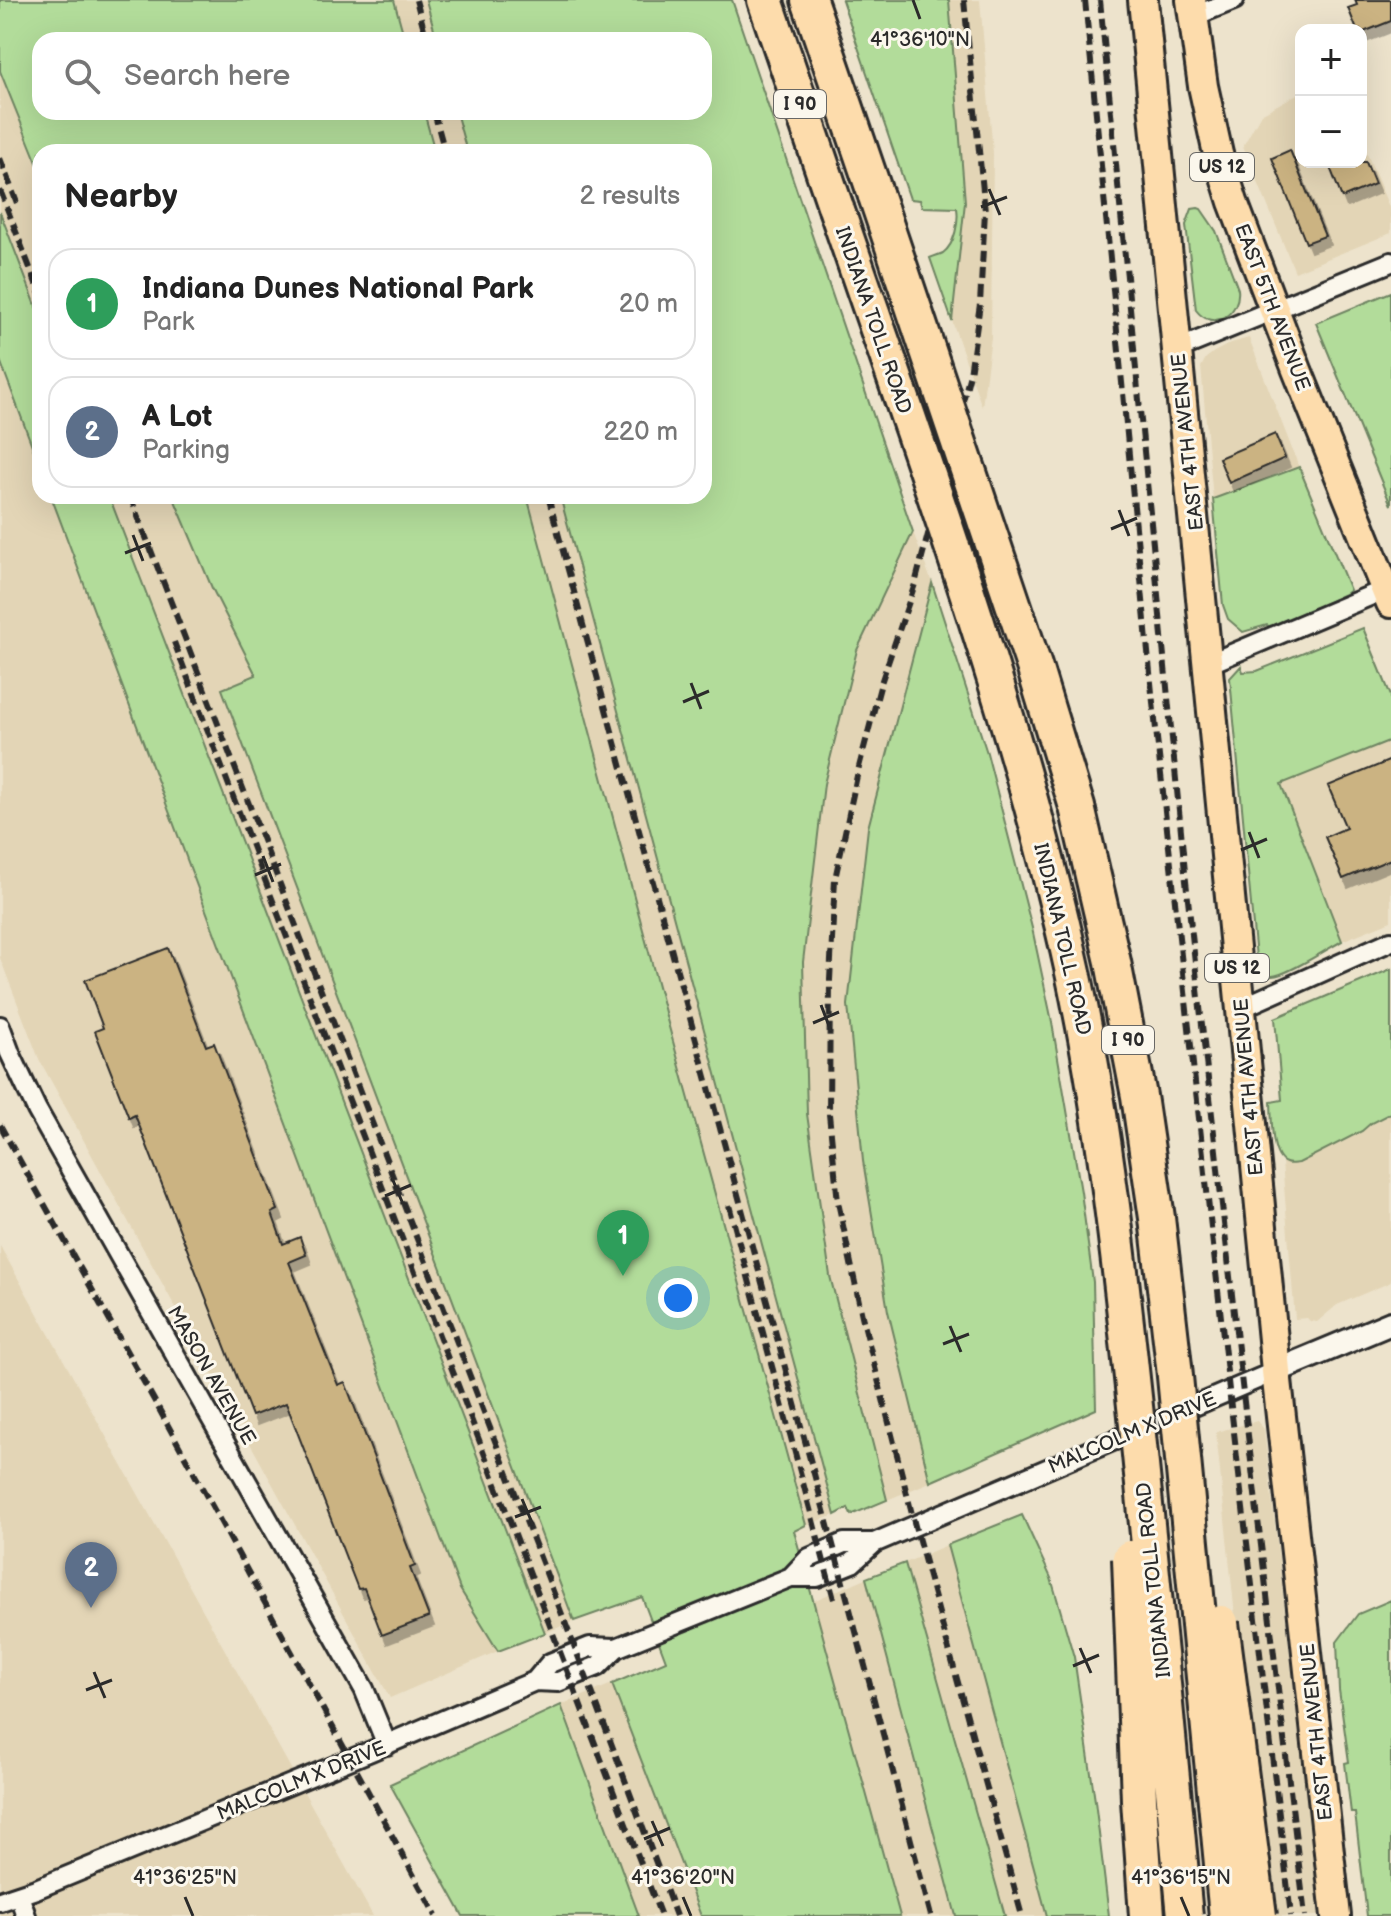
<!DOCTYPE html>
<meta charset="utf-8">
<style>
body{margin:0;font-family:"Balsamiq Sans",sans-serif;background:#f2f2f2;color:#222}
.controls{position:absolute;right:24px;top:24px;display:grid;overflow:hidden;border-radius:16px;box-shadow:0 8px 32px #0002}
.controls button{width:72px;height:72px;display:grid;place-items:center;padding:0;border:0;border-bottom:2px solid #e0e0e0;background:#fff;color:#222;font:40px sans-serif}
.you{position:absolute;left:678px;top:1298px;width:28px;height:28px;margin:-20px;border:6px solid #fff;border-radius:50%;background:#1a73e8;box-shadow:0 0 0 12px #1a73e833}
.badge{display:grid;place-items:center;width:52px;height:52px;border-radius:50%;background:#db2777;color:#fff;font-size:26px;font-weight:700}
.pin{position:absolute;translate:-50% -66px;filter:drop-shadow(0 2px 4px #0008)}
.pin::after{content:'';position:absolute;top:42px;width:28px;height:24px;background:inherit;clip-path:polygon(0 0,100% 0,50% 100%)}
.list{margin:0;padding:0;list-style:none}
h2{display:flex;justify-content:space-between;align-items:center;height:104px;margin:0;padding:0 32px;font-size:34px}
h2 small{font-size:26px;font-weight:400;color:#767676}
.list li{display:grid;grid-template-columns:52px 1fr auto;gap:24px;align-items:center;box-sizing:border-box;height:112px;margin:0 16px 16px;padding:0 16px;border:2px solid #e0e0e0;border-radius:24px}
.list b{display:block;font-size:30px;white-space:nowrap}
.list p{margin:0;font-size:26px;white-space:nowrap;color:#767676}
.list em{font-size:26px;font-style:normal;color:#767676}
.icon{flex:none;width:44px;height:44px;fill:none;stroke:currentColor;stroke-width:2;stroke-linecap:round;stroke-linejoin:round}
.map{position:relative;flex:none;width:1391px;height:1916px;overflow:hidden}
.search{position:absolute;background:#fff;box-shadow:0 8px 32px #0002;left:32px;top:32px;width:680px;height:88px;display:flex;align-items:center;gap:20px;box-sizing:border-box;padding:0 28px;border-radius:24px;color:#767676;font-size:30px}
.panel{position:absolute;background:#fff;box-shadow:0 8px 32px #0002;left:32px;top:144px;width:680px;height:360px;border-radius:24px}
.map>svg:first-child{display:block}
.built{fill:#e3d5b6}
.green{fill:#b2dc9a;stroke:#6e8462;stroke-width:2}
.building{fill:#cbb382;stroke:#2b2b2b;stroke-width:2;filter:url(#shadow)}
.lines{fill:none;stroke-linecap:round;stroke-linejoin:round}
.minor-casing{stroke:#2b2b2b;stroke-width:24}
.tertiary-casing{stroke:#2b2b2b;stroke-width:28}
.primary-casing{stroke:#2b2b2b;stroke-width:34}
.motorway-casing{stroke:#2b2b2b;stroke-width:40}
.minor{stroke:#fbf7ec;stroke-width:18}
.tertiary{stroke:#fbf7ec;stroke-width:22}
.primary{stroke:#fddcac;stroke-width:28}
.motorway{stroke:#fddcac;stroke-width:34}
.rail{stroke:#2b2b2b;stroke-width:6;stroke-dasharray:12 6;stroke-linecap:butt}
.motorway-bridge-casing{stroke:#2b2b2b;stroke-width:40;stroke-linecap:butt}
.motorway-bridge{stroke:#fddcac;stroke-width:34}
.ticks{fill:none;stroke:#2b2b2b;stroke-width:3}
.labels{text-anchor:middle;stroke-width:6;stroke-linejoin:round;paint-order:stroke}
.shield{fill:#fbf7ec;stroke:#696865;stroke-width:2}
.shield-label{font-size:18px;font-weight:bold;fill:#2b2b2b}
.street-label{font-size:20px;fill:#2b2b2b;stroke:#fbf7ec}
.ticks-label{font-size:20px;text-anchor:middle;fill:#2b2b2b;stroke:#fbf7ec;stroke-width:6;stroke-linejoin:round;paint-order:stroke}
</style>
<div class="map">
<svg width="1391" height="1916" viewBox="0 0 1391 1916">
<defs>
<filter id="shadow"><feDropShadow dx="5" dy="9" stdDeviation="0" flood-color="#0004"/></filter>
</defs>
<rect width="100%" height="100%" fill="#ede3cc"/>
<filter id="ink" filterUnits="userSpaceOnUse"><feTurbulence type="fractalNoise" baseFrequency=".0125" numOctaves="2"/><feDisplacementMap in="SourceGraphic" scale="16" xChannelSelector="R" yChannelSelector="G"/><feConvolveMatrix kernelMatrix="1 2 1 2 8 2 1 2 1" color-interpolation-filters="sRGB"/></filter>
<g filter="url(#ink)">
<path class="built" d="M394,0H426L437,40H405Z
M949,0H980L993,153L991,337L982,407L952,321L965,202Z
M0,71L40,170V316L0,212Z
M1301,92V162H1361V139L1391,212V233L1295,272L1243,146L1261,114Z
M424,112H456L467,152H435Z
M1249,338L1299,467L1213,499L1201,367L1206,358L1214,352L1231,343Z
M0,360L40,467V496H51L460,1589L498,1651L390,1698L39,1059L0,958Z
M109,496H173L212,588L256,676L222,689L574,1621L545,1633Z
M527,496H560L835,1515L806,1525L666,1016Z
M913,532L932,583L868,828L848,1005L863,1161L888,1311L930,1482L887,1500L830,1276L807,1114L803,962L824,784L857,650Z
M1391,740V921L1342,941L1280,784Z
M1391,1113V1282L1337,1305L1317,1322L1310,1321L1307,1318L1295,1319L1282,1162L1289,1164L1299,1163L1361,1131L1371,1123Z
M0,1246L373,1916H0Z
M1257,1421L1264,1429L1320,1916H1271L1246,1723L1216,1432Z
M947,1545L1047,1916H1005L905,1563Z
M866,1578L956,1916H900L813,1601Z
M612,1684L701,1916H639L561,1705Z"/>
<path class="green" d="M0,0H394L405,40H40V112H424L435,152H40V170L0,71Z
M426,0H732L913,532L857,650L824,784L803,962L807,1114L830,1276L887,1500L851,1515L848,1508L835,1515L560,496H704V152H467L456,112H704V40H437Z
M842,0H949L965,202L952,321L930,258C934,256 939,255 943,253C955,244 959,222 957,208L922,207L920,200L910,199Z
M1198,208L1201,209L1216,231L1238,289C1241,313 1213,333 1196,310L1186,225L1192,209Z
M0,212L40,316V467L0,360Z
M1391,292V505L1316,323Z
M1299,467L1350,590L1345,594L1272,628L1267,625L1243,632L1228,619L1223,605L1213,499Z
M51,496H109L545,1633L498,1651L460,1589Z
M173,496H527L666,1016L806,1525L794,1531L900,1916H701L612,1684L666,1661L642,1597L574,1621L222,689L256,675L212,588Z
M932,583L987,753L1032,928L1051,1017L1081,1192L1093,1282L1096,1409L930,1482L888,1311L863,1161L848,1005L868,828Z
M1363,628L1391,696V740L1281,784L1342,941C1329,948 1283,978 1271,976C1261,975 1258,966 1256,958L1230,678L1241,666L1243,672L1257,671Z
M1391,969V1113L1371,1123L1362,1131L1299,1163C1295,1163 1290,1165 1286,1163C1270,1158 1272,1116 1271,1102L1282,1100L1275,1018Z
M1022,1515L1051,1578L1074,1657L1095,1801L1109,1916H1047L947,1545Z
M905,1563L1005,1916H956L866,1578Z
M1391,1600V1916H1367L1355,1813H1351L1345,1763L1349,1762L1339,1690L1337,1642L1358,1614Z
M561,1705L639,1916H463L390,1784Z"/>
<path class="building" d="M1355,0H1391V21L1361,33V30H1357L1348,8L1357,5Z
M1290,150L1325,236L1306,243L1272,158Z
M1328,162H1366L1375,184L1342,198Z
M1275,434L1285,458L1229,483L1219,458Z
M1391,760V859L1343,879L1325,837L1346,828L1328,786Z
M168,948L206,1046L214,1043L278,1210L272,1213L283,1244L300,1237L306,1255L289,1262L338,1385L345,1382L415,1566L410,1568L429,1617L382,1635L364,1588L358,1589L286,1403L252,1416L135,1115L129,1118L95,1031L103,1028L85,980Z"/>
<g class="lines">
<g class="minor-casing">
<path id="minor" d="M1192,17L1234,0
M1178,349L1391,262
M1208,664L1391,587
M1241,1008L1391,941
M0,1026L10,1053L37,1110L364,1689L387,1745
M791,1577L809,1558L844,1543H874
M535,1681L550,1663L590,1647L616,1648
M19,1895L26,1916
M0,1901L36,1889L371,1751L535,1681L558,1682L598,1666L616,1648L791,1577H817L852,1563L874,1543L1276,1371"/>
</g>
<g class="tertiary-casing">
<path id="tertiary" d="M1276,1371L1391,1323"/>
</g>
<g class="primary-casing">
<path id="primary" d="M1143,0L1276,1371L1336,1916
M1191,0L1203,86L1218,154L1233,202L1297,370L1391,603"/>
</g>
<g class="motorway-casing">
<path id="motorway" d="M765,0L836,208
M809,0L876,196"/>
</g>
<use href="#minor" class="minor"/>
<use href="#tertiary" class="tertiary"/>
<use href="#primary" class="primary"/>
<use href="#motorway" class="motorway"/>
<path class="rail" d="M416,0L427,40
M964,0L985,211L980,304L970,374L915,584L881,683L858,771L835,879L830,980L829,1114L838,1202L862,1316L915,1526L1022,1916
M1085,0L1152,693L1229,1390L1291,1916
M1100,0L1185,872L1242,1385L1305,1916
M434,112L445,152
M0,158L17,203
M0,190L40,294
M130,496L592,1692L676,1916
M548,496L826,1518L931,1916
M174,642L661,1916
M0,1125L159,1409L436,1916
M729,1205L835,1603"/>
<g class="motorway-bridge-casing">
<path id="motorway-bridge" d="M876,196L1034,666L1077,807L1113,962L1139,1096L1157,1218L1174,1366L1227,1916
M836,208C922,460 1016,711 1073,972C1105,1122 1121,1274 1137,1425C1154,1589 1170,1752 1185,1916
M1130,1558L1139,1800L1147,1916
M1221,1623L1259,1916"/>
</g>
<use href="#motorway-bridge" class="motorway-bridge"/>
</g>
</g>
<path class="ticks" d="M913,0L920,19M989,189L1000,215M981,207L1007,197M1119,510L1129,536M1111,529L1137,518M133,535L143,561M125,553L151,543M691,683L701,709M683,702L709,691M1249,832L1259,858M1241,850L1267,839M263,856L273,882M255,875L281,864M821,1005L831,1031M813,1023L839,1012M392,1178L403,1204M385,1196L411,1185M950,1326L961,1352M943,1344L969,1334M522,1499L533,1525M515,1517L541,1507M1080,1648L1091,1673M1073,1666L1099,1655M94,1672L105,1698M86,1690L112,1680M652,1821L663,1846M644,1839L670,1828M185,1897L193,1916M683,1897L691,1916M1181,1897L1189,1916"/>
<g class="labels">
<g class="shield">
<rect x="774" y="90" width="52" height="28" rx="6"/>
<rect x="1190" y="153" width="64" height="28" rx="6"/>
<rect x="1205" y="954" width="64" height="28" rx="6"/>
<rect x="1102" y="1026" width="52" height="28" rx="6"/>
</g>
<g class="shield-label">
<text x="800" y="110">I 90</text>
<text x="1222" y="173">US 12</text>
<text x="1237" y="974">US 12</text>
<text x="1128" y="1046">I 90</text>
</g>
<g class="street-label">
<text transform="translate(1273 307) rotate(69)" y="7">EAST 5TH AVENUE</text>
<text transform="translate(874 320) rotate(71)" y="7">INDIANA TOLL ROAD</text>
<text transform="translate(1187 442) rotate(-96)" y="7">EAST 4TH AVENUE</text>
<text transform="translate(1063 939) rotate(77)" y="7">INDIANA TOLL ROAD</text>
<text transform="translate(1248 1087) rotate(-95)" y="7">EAST 4TH AVENUE</text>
<text transform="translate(212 1375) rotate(60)" y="7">MASON AVENUE</text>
<text transform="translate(1132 1432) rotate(-23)" y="7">MALCOLM X DRIVE</text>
<text transform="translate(1153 1580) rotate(-96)" y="7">INDIANA TOLL ROAD</text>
<text transform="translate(1316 1732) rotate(-96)" y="7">EAST 4TH AVENUE</text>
<text transform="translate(301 1780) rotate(-22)" y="7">MALCOLM X DRIVE</text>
</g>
</g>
<g class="ticks-label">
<text x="920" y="46">41°36'10"N</text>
<text x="185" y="1884">41°36'25"N</text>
<text x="683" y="1884">41°36'20"N</text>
<text x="1181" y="1884">41°36'15"N</text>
</g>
</svg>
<div class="controls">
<button>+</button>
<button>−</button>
</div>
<div class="you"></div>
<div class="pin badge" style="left:623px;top:1276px;background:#2e9e5b">1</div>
<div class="pin badge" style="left:91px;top:1608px;background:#5c6f8a">2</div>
<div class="search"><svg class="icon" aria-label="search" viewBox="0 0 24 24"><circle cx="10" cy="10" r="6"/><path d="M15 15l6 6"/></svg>Search here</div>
<section class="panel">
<h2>Nearby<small>2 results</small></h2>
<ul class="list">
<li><span class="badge" style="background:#2e9e5b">1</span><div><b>Indiana Dunes National Park</b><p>Park</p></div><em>20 m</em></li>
<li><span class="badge" style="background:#5c6f8a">2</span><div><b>A Lot</b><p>Parking</p></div><em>220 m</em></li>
</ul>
</section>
</div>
